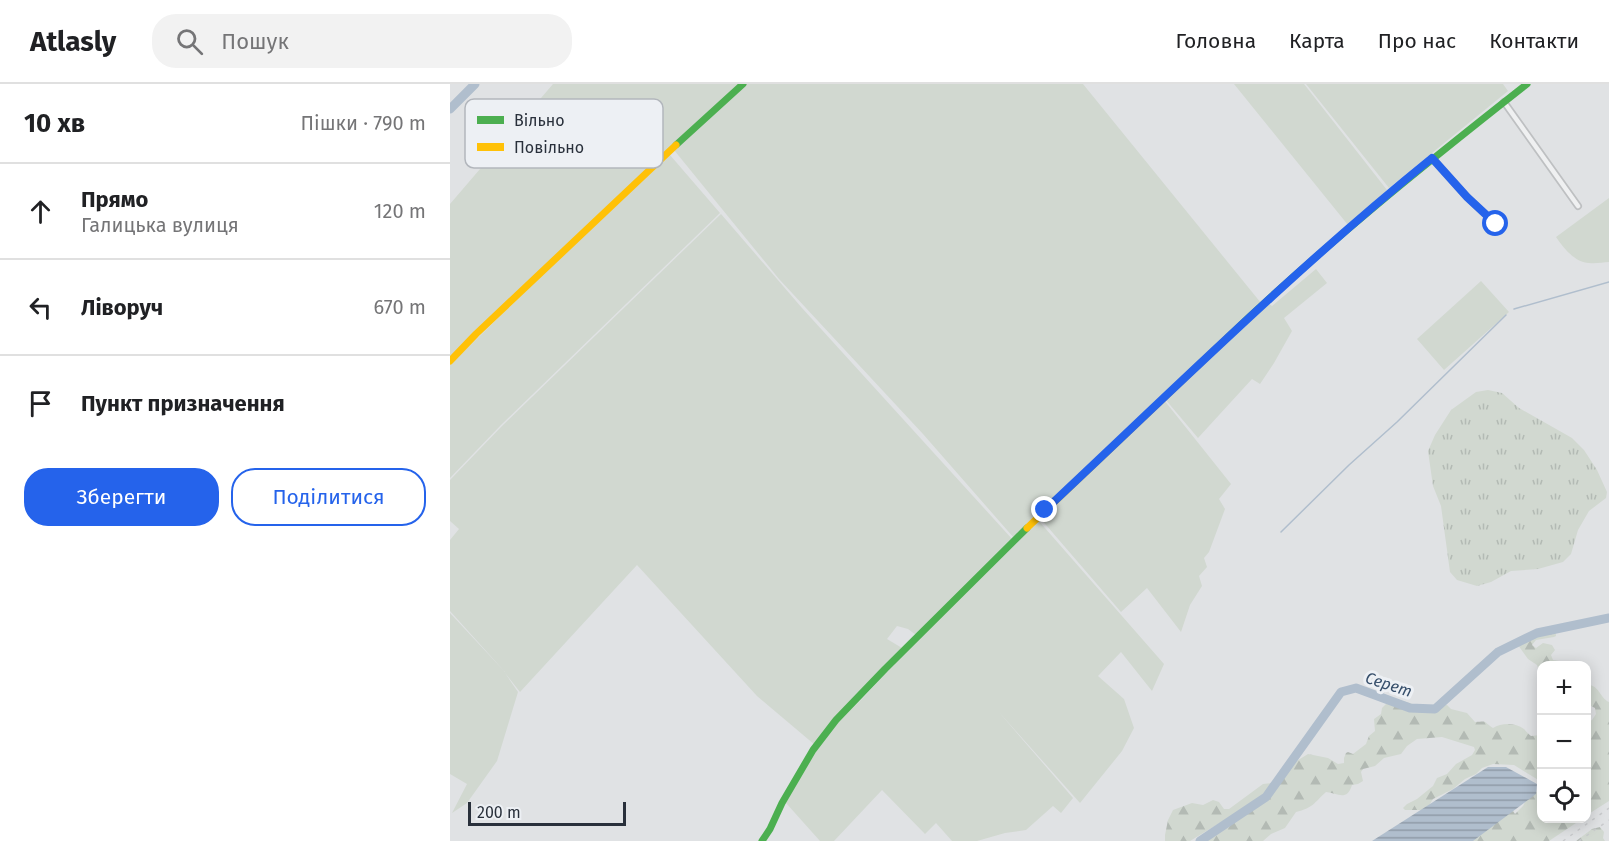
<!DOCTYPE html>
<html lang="uk">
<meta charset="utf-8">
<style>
body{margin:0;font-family:"Fira Sans",sans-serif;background:#f2f2f2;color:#202124}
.controls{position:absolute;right:18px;bottom:18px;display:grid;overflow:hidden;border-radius:12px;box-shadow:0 3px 15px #0003}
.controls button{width:54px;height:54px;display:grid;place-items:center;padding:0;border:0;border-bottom:2px solid #e0e0e0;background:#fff;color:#202124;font:30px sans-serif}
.scale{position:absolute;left:18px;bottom:15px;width:158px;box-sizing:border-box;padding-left:6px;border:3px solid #29303b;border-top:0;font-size:16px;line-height:21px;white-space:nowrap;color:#29303b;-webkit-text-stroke:4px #edf0f4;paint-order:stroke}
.stop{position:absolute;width:18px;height:18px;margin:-14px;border:4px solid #2563eb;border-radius:50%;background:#fff}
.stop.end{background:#2563eb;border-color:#fff;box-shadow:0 2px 6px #0008}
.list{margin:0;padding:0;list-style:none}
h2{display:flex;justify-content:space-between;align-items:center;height:78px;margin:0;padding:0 24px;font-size:26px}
h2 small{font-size:20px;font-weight:400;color:#757577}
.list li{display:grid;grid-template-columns:39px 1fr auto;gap:18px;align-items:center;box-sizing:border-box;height:96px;padding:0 24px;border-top:2px solid #e0e0e0}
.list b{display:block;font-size:22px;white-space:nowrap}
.list p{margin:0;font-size:20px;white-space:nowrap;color:#757577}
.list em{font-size:20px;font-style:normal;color:#757577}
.actions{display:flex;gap:12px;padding:18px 24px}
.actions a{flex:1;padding:14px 0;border:2px solid #2563eb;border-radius:24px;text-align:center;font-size:21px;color:#2563eb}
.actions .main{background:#2563eb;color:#fff}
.icon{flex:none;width:33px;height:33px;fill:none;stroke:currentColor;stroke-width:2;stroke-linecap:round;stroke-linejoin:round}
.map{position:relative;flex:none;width:1159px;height:757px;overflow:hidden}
header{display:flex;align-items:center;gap:36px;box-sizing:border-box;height:84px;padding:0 30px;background:#fff;border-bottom:2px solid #e0e0e0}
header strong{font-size:28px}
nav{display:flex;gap:33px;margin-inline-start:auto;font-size:21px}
.search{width:420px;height:54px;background:#f2f2f2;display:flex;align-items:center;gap:15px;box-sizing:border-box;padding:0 21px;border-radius:24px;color:#757577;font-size:22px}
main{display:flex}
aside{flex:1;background:#fff}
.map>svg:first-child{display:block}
.grass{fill:url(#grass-tufts)}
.forest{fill:url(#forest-firs)}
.green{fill:#d1d8d0}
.water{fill:url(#water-rules)}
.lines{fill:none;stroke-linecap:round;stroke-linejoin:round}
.stream{stroke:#b0becd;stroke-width:1.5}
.river{stroke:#b0becd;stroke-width:9}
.street-casing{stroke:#bec0c2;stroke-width:8}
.street{stroke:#eff0f1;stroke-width:4.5}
.fast{stroke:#4caf50;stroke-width:7}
.slow{stroke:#ffc107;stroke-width:7}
.rail{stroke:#c8cacc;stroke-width:1.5;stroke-dasharray:3 6;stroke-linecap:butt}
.route{stroke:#2563eb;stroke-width:8}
.labels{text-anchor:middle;stroke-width:6;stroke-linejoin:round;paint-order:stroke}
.water-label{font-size:16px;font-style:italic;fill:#374f6b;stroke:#edf0f4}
.key{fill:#edf0f4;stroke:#b2b6bc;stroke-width:1.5}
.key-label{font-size:16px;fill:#29303b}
</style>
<header>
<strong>Atlasly</strong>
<div class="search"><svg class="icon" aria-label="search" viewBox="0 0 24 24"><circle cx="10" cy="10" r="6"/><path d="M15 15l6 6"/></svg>Пошук</div>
<nav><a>Головна</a><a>Карта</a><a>Про нас</a><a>Контакти</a></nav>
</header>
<main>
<aside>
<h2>10 хв<small>Пішки · 790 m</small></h2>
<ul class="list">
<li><svg class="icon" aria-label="ahead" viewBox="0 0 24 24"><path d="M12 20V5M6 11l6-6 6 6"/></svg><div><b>Прямо</b><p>Галицька вулиця</p></div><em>120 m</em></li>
<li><svg class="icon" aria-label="left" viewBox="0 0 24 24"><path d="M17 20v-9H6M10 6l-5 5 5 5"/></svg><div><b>Ліворуч</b></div><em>670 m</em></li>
<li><svg class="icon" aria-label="arrive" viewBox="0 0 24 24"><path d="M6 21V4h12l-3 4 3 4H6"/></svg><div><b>Пункт призначення</b></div></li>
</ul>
<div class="actions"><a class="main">Зберегти</a><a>Поділитися</a></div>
</aside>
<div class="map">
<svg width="1159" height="757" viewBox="0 0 1159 757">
<defs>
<pattern id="grass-tufts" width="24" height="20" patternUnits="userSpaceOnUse" patternTransform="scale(1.5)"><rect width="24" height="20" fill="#d1d8d0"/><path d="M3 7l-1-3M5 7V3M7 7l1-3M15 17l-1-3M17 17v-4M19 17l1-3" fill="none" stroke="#b3bab4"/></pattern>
<pattern id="forest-firs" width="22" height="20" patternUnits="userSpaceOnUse" patternTransform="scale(1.5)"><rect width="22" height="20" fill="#d1d8d0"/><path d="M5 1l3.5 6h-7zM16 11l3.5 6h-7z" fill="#b3bab4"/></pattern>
<pattern id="water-rules" width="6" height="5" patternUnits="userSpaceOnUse" patternTransform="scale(1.5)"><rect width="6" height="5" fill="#b0becd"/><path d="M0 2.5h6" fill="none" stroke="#8f9ba8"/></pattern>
</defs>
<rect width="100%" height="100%" fill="#e0e2e4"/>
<path class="grass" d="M1038,306L1052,309L1069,324L1122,354L1134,366L1147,386L1157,408L1156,414L1139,427L1128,446L1121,470L1113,478L1088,485L1061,487L1041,498L1027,502L1007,496L1000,488L991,422L983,402L978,367L985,351L1001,326L1026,308Z"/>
<path class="forest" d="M1103,542L1105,543L1106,552L1104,553L1086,556L1082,561L1086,564L1093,559L1102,561L1105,566L1101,571L1103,576L1115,578L1118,581L1092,582L1091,592L1087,581L1078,575L1068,561C1075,550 1091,545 1103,542Z
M1138,601C1149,601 1150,614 1159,618V717L1137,731V638L1142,636L1146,630L1145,624L1137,620V603Z
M940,616L957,618L974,624L997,621L1001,625L1017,629L1025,638C1039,637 1032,637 1043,644C1051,639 1065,638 1074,645C1076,647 1078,650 1081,652L1090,651L1092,656V734L1132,735L1099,757H1022L1057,730L1063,727L1065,730L1073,722L1077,714L1090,706L1091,699L1090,697L1064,681L1043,680L1032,684L1026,690L1015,695L1003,705L983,715L978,723L973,726H955L953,724L957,720L967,715L983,702L987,694L997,690L1006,680L1022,671L1025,666L1024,663L992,653L967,655L957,662L951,670L934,674L925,682L913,685L911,688L913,697L908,700L902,701C897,718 887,709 876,708C864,719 863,724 846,728L835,744L821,750L813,757H752L770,745L774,740L773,737L740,757H715V751L718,736L723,726L742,719L753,721L763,716L769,718L774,725H779L813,700L822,699L823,701L802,721L803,724L817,715L835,688L845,678L858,670L878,674L888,680L894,679V674L896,669L898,668L903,670L916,660L919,652L925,647L924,635L931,630L932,624Z
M1150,743L1154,748L1153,754L1155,757H1126L1142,745Z"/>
<path class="green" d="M103,0H290L0,274V120Z
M296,0H633L811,219L564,454L473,350L329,195L224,66Z
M784,0H854L937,106L898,141Z
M856,0H1053L1058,7L939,104Z
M220,71L270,129L51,341L0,394V281L116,168Z
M1159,114V178C1153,178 1146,180 1139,179C1126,179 1113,164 1106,153Z
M271,130L352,224L563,456L466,551L458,545L447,542L437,555L452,564L365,661L307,612L187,481L70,608L55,589L68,608L47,677L17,719L2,729L17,700L0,690V529L55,588L0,527V456L9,445L0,437V396L52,342Z
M866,185L877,199L834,234L842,247L824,279L810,300L802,295L748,354L715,315L818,219L822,222Z
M1031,197L1059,228L994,286L967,255Z
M714,316L781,400L769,415L775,425L759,468L754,474L757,483L749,492L752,502L740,521L731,548L697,504L671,528L590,434Z
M588,436L714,580L702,607L671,568L648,592L674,615L684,644L672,667L630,719L548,627L623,714L611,729L603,722L576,746L555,749L527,757H502L486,739L475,750L432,706L384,757H370L336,719L361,672L383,643L411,616L476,546Z"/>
<path class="water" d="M1038,683H1056L1087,700L1086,710L1023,757H922Z"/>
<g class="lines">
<path class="stream" d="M1064,225L1159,198
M831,448L899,381L947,338L1056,231"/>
<path class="river" d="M0,25L25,0
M750,757L816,713L891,608L906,604L960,624L985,625L1048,568L1087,549L1159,534"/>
<g class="street-casing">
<path id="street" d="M1054,18L1128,122
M982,74L1017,113L1046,140"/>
</g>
<use href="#street" class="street"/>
<path class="fast" d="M226,61L293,0
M777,254C872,163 974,81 1077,0
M312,757L320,745L332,719L363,666L386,636L435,585L577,444"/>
<path class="slow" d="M0,277L26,250L226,61
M577,444L777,254"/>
<path class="rail" d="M1113,757L1159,724
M1129,757L1159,736"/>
</g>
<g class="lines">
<path class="route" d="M595,426C722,307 846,184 982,74L1017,113L1046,140"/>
</g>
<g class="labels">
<g class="water-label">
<text transform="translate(939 600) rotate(18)" y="6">Серет</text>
</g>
</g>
<rect x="15" y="15" width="198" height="69" rx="9" class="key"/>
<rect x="27" y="32" width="27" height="8" fill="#4caf50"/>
<rect x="27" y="59" width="27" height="8" fill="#ffc107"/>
<g class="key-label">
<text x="64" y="42">Вільно</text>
<text x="64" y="69">Повільно</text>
</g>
</svg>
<div class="controls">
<button>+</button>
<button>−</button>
<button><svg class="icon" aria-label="locate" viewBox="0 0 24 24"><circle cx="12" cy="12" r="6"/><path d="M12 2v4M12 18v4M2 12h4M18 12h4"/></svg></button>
</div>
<div class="scale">200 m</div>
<div class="stop" style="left:1046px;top:140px"></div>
<div class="stop end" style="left:595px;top:426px"></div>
</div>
</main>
